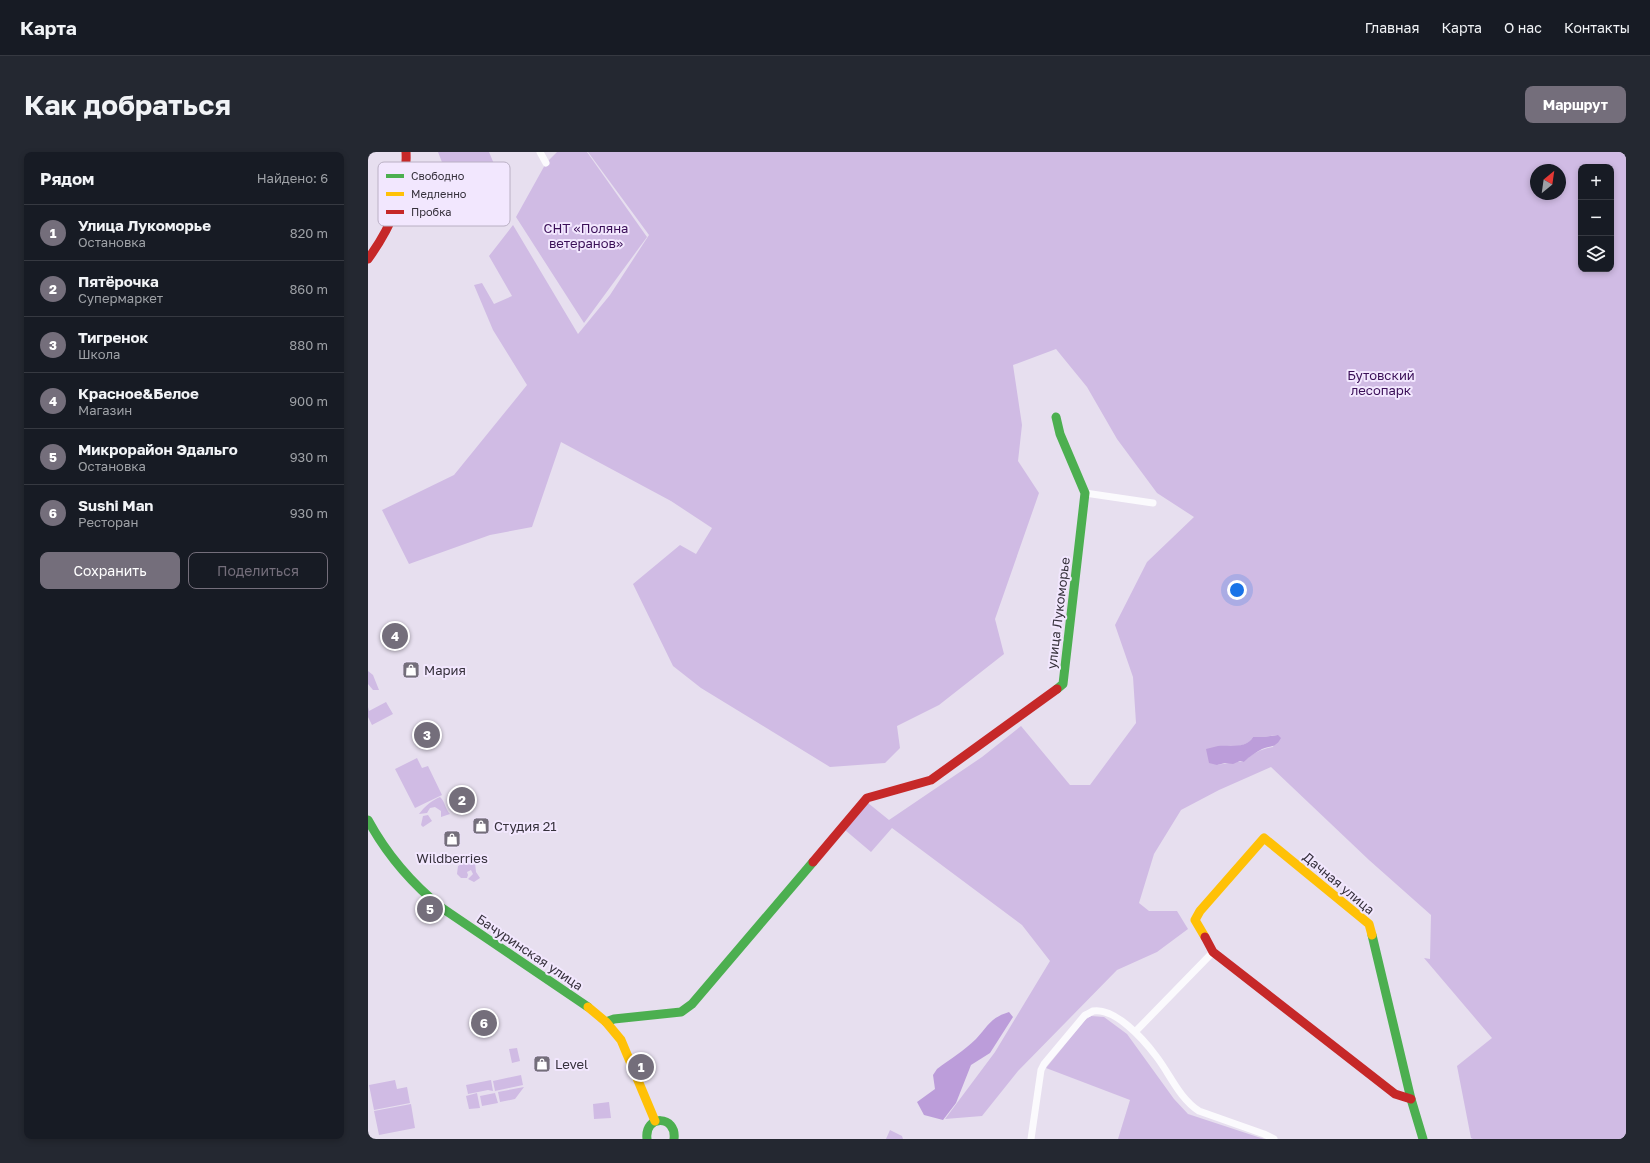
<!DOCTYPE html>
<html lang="ru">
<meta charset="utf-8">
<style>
body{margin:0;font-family:"Golos Text",sans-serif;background:#242831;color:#f1f3f6}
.controls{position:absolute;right:12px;top:12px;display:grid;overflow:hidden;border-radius:8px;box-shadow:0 2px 6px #0003}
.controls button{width:36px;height:36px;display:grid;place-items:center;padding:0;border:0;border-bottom:1px solid #363941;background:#171b24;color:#f1f3f6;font:20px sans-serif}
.compass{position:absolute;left:1162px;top:12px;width:36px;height:36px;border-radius:50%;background:#171b24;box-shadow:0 2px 6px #0003;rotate:29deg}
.you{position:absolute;left:869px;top:438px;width:14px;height:14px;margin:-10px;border:3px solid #fff;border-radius:50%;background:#1a73e8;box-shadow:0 0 0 6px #1a73e833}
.badge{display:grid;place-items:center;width:26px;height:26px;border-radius:50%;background:#746e7b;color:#fff;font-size:13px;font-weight:700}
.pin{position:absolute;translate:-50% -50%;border:2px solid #fff;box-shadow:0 1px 4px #0006}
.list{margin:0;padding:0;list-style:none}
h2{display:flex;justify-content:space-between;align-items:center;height:52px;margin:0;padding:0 16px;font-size:17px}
h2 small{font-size:13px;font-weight:400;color:#9ea1a6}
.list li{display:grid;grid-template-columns:26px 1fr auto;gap:12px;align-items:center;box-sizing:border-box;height:56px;padding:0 16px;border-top:1px solid #363941}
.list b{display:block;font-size:15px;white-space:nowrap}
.list p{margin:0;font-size:13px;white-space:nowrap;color:#9ea1a6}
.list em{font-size:13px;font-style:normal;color:#9ea1a6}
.actions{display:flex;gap:8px;padding:12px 16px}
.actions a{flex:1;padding:9px 0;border:1px solid #746e7b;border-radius:8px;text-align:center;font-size:14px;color:#746e7b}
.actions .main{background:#746e7b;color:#fff}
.icon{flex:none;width:22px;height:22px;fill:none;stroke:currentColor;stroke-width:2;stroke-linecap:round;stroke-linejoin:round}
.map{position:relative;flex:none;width:1258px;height:987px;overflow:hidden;border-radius:8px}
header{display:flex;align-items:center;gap:24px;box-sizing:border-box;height:56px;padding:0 20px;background:#171b24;border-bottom:1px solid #363941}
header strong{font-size:19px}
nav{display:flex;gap:22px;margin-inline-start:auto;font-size:14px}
.intro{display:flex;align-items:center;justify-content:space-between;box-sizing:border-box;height:96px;padding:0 24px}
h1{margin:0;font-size:28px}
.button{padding:10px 18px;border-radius:8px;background:#746e7b;color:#fff;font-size:14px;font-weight:700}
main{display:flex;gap:24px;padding:0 24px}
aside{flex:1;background:#171b24;border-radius:8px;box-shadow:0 2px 6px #0003}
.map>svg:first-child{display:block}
.green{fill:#d0bbe4;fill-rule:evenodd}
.water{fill:#bc9dda}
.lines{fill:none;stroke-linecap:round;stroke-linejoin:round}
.street{stroke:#fbfafd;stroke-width:7}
.fast{stroke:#4caf50;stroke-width:9}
.slow{stroke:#ffc107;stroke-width:9}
.jam{stroke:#c62828;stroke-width:9}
.labels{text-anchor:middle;stroke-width:4;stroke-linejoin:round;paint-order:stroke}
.park-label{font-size:13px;fill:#3b1058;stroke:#f2e7fe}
.street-label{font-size:13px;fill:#36313c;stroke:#f2e7fe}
.poi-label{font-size:13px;fill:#36313c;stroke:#f2e7fe;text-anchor:start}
.key{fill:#f2e7fe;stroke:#bab0c4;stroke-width:1}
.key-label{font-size:11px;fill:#36313c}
</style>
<header>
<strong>Карта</strong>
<nav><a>Главная</a><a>Карта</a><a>О нас</a><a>Контакты</a></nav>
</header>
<div class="intro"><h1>Как добраться</h1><a class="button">Маршрут</a></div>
<main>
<aside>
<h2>Рядом<small>Найдено: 6</small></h2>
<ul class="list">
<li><span class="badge">1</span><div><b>Улица Лукоморье</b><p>Остановка</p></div><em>820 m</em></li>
<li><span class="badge">2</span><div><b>Пятёрочка</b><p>Супермаркет</p></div><em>860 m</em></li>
<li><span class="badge">3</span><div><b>Тигренок</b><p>Школа</p></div><em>880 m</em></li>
<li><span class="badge">4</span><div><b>Красное&amp;Белое</b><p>Магазин</p></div><em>900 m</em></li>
<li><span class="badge">5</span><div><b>Микрорайон Эдальго</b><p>Остановка</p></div><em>930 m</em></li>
<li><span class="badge">6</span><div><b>Sushi Man</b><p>Ресторан</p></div><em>930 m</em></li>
</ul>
<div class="actions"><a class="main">Сохранить</a><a>Поделиться</a></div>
</aside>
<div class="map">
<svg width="1258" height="987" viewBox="0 0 1258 987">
<rect width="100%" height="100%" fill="#e7dfef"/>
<path class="green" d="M70,0H121L129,19L99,74Z
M189,0H219L279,85L216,171L148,65L178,11Z
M220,0H1258V987H1105L1103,986L1089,914L1124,886L1056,806L1062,807L1063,763L1001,708L903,615L851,638L813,658L786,702L771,751L781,759H809L820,777L789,800L749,818L650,919L614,964L577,967L627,900L682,809L654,773L524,676L503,700L477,678L500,651L521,668L614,605L653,574L702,633H722L768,571L765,525L747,473L779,410L826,365L789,341L749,287L719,235L688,197L645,213L654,273L650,309L671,341L627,467L636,502L571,553L529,574L532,596L517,611L462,615L333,536L305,514L265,432L312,393L328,402L344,376L303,349L193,290L164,375L122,383L41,412L14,358L86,323L159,233L125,178L106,133L114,131L126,152L144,144L121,104L145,73L210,182L242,143L281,83ZM1213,15H1243V117H1213ZM1168,18H1192V42H1168ZM909,583L905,595C893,597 884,601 876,610C872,609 854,612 849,613L852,594C862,596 880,595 885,585H896Z
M0,519L5,523L11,538H5L0,532Z
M18,550L25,562L4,573L0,565V555L1,559Z
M49,606L54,616L60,614L74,643L47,656L27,617Z
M72,645C77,649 77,657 82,662L73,665V659L67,655L62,656L59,661L51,662C57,654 63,649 72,645Z
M60,663L64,669L55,675L53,673L55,664Z
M99,709H104L107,711L108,720L112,726L106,730L100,727L105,722L103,718L99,720L100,723L99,726H93L89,722L90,714Z
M723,864L736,865L759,882L806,947L820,962L896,987H750L762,948L678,916L717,868Z
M149,896L152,909L144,911L141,897Z
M153,923L155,933L127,939L125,929Z
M27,928L29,937L39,935L42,951L6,958L1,933Z
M123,928L125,939L120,938L100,942L98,933Z
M156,935L147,947L132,950L130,940Z
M109,941L112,956L101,957L98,944Z
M127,941L130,951L114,954L112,944Z
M241,950L243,966L226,967L225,952Z
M43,952L47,976L11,983L6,959Z
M522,978L534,984L535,987H518Z"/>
<path class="water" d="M910,583L913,586C907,597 902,593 894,597C888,600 882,604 876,610L872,609L865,612L857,611L849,613L841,611L838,597C842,596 846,595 850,594C862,593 878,597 885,585H896Z
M641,860L645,865L622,901L603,913L588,951L575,968L556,963L549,950L567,937L565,923L569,917C581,908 597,898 608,887C621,873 622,866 641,860Z"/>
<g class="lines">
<path class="street" d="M172,0L178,11
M717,341L785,351
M767,880L845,800
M663,987L673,918L676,912L717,863C720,862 723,860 725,859C747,855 776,888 788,904C802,922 811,946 831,959L896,982L906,987"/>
<path class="fast" d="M688,265L692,282L717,341L695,532L689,537
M0,668C19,703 43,731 74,756L220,855
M1004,783L1043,947L1055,987
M238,870L246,867L313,860L324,852L445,710
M279,987C276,962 309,963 306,987"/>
<path class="slow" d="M837,785L827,768L832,759L896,686L1001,772L1004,783
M220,855L238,870L253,888L287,969"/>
<path class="jam" d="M0,107C22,77 40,38 38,0
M445,710L499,646L563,628L689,537
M837,785L845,800L1027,942L1043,947"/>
</g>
<defs>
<g id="shop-square" transform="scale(0.9)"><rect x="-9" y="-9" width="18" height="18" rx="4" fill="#746e7b" stroke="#f2e7fe"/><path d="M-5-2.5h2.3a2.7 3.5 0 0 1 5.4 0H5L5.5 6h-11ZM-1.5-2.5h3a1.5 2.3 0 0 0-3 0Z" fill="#fff"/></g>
</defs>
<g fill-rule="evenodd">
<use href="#shop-square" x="43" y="518"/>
<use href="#shop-square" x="113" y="674"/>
<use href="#shop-square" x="84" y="687"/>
<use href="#shop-square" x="174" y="912"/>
</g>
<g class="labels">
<g class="park-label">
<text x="218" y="81">СНТ «Поляна<tspan x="218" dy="15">ветеранов»</tspan></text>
<text x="1013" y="228">Бутовский<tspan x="1013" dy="15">лесопарк</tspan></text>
</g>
<g class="street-label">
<text transform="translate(690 461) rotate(-83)" y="5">улица Лукоморье</text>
<text transform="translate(971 731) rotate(40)" y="5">Дачная улица</text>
<text transform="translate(162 800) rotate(34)" y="5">Бачуринская улица</text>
</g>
<g class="poi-label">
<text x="56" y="523">Мария</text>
<text x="126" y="679">Студия 21</text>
<text x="84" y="711" text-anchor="middle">Wildberries</text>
<text x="187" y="917">Level</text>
</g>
</g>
<rect x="10" y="10" width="132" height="64" rx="6" class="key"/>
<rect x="18" y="22" width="18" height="4" fill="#4caf50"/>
<rect x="18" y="40" width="18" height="4" fill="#ffc107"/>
<rect x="18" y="58" width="18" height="4" fill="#c62828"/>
<g class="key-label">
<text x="43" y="28">Свободно</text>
<text x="43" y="46">Медленно</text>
<text x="43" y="64">Пробка</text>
</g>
</svg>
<div class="controls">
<button>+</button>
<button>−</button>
<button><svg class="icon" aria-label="layers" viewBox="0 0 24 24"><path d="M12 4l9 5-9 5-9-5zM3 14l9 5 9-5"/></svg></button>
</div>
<svg class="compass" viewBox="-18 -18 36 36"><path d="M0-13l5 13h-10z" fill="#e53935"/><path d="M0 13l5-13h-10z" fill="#9ea1a6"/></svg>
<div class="you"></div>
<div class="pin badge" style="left:273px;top:915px">1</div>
<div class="pin badge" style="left:94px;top:648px">2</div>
<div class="pin badge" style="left:59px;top:583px">3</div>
<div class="pin badge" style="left:27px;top:484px">4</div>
<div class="pin badge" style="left:62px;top:757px">5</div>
<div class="pin badge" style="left:116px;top:871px">6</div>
</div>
</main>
